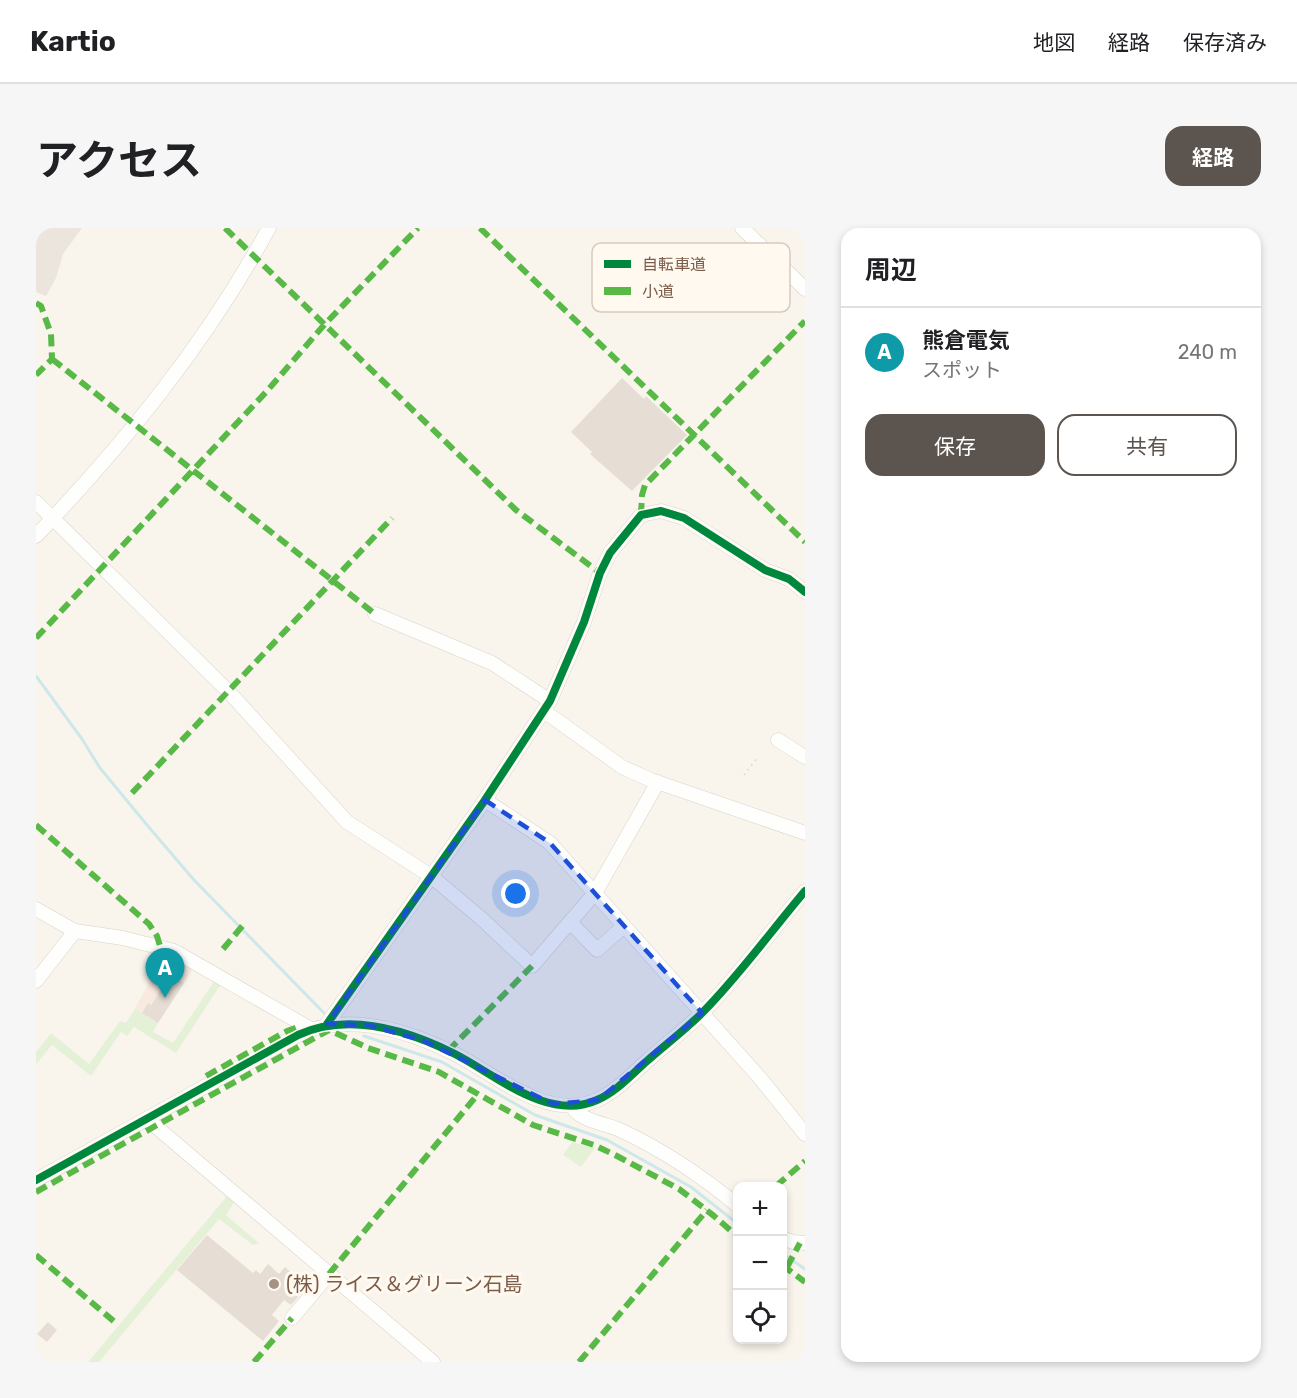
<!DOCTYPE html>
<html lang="ja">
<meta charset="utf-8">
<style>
body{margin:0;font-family:Rubik,"Noto Sans JP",sans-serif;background:#f6f6f6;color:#202124}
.controls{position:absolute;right:18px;bottom:18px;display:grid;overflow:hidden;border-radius:12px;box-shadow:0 3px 9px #0003}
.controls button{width:54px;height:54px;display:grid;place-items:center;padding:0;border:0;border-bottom:2px solid #e0e0e0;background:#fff;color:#202124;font:30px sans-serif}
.you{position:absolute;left:480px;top:666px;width:21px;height:21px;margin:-15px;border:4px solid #fff;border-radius:50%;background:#1a73e8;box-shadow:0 0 0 9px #1a73e833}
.badge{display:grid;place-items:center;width:39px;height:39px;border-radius:50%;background:#5c544e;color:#fff;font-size:20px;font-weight:700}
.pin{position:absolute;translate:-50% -50px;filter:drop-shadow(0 2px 3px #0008)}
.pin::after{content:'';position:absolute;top:32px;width:21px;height:18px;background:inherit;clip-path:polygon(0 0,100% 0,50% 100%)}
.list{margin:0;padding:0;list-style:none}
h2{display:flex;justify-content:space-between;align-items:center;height:78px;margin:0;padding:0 24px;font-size:26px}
h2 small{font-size:20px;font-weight:400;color:#757577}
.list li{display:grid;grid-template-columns:39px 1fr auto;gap:18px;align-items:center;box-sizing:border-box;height:90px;padding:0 24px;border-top:2px solid #e0e0e0}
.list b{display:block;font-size:22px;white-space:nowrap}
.list p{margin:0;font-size:20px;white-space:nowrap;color:#757577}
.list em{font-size:20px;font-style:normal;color:#757577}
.actions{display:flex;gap:12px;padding:18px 24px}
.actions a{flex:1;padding:14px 0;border:2px solid #5c544e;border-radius:18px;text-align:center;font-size:21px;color:#5c544e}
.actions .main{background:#5c544e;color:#fff}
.icon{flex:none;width:33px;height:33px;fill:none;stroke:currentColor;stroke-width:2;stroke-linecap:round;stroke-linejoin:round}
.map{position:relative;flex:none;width:769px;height:1134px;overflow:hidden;border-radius:18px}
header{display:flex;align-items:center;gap:36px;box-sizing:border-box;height:84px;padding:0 30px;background:#fff;border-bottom:2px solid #e0e0e0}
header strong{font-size:28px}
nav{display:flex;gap:33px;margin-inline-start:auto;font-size:21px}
.intro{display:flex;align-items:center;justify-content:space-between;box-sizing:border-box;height:144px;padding:0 36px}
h1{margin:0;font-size:42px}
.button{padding:15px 27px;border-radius:18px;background:#5c544e;color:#fff;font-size:21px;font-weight:700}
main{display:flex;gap:36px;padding:0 36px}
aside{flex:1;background:#fff;border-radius:18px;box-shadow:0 3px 9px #0003}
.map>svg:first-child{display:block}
.commercial{fill:#f9eae0}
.industrial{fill:#ece5dd}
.green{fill:#e5f1d7}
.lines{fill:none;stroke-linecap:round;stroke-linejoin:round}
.stream{stroke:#cde7ea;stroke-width:3}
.building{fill:#e6ddd4}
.minor-casing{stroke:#d8d2cb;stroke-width:15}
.path{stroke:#dbd4ce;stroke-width:1.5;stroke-dasharray:1.5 4.5;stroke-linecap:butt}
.minor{stroke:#fefefc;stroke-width:14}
.quiet{stroke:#58b947;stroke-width:6;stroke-dasharray:12 6;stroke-linecap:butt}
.cycleway-casing{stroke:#fff9f0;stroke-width:11}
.cycleway{stroke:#00873e;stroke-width:8}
.marked{fill:#1d4ed8;fill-opacity:0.2;stroke:#1d4ed8;stroke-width:4.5;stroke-dasharray:12 8;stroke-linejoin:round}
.poi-dot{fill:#a69282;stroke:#fff9f0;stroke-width:2}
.labels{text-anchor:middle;stroke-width:6;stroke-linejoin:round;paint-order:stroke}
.poi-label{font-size:20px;fill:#7a5c49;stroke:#fff9f0;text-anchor:start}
.key{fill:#fff9f0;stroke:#d7cabe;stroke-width:1.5}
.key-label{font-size:16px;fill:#7a5c49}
</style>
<header>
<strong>Kartio</strong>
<nav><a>地図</a><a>経路</a><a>保存済み</a></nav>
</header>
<div class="intro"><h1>アクセス</h1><a class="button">経路</a></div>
<main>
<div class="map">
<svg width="769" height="1134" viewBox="0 0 769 1134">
<rect width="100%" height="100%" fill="#f9f5ed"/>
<path class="commercial" d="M129,726L159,738L122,795L99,780Z"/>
<path class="industrial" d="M0,0H46L27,26L20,50L10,68L0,64Z"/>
<path class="green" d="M181,749L187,753L140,825L98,799L91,808L85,804L55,848L16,817L0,836V824L15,805L53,836L84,793L90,795L99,780L122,795L117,804L137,815Z
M536,914L559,920L545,939L527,927Z
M192,967L199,973L190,987L223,1015L217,1017L183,991L63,1134H52Z"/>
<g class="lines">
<path class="stream" d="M0,448L46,511L64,540L111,597L158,652L288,785
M328,808L406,834L499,887L571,912L655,959L702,996
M746,1025L769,1041"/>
</g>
<path class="building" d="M586,150L608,171L610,168L651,207L596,263L554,226L556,224L535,204Z
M135,747L148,755L122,795L106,785L112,775L115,777Z
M171,1007L217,1045L220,1042L224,1046L232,1036L243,1046L249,1039L263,1052L254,1062L262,1069L255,1077L248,1072L236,1087L243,1093L227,1113L141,1042Z
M12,1094L21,1102L11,1114L1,1106Z"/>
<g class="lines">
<g class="minor-casing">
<path id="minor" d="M706,0L769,61
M0,274L193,464L311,594L395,648L447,692L496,738L559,665L622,554
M0,308C91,212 169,117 233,0
M339,386L456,435L514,473
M508,483L586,539L615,552L769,605
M742,512L769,529
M449,572L514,615L724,850L769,906
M0,681L39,703L87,710L138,723L275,801
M535,695L561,722L588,698
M0,753L39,703
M291,796L449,572L514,473L548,394L564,345L574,325L605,287L625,283L648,290L729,342L753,351L769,364
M536,878C545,894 569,895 584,902C625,921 667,949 702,978
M111,891L397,1134
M0,952L262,807C312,784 371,802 419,826C460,847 512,894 561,872C580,864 595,847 611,833C629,817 649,802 666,785C703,748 735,703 769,663
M746,1010L757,1014L769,1015
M256,1090L293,1046"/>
</g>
<path class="path" d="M708,547L721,530"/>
<use href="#minor" class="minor"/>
<path class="quiet" d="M189,0L480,282L564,345
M444,0L769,314
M0,75L5,78L15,106L16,131L0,147
M16,131L339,386
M605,287L606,267L609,257L769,93
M0,410L231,163L288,97L382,0
M96,565L356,290
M0,597L113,696L121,708L124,718
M187,721L208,696
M412,823L496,738
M170,848L251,803L265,798
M740,958L769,933
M0,964L293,802L332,820L403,844L497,897L558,917L581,928L643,961L678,988L702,1009
M0,1027L81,1096
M746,1037L769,1054
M751,1039L764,1015
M293,1046L442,866
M218,1134L256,1090
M543,1134L671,982"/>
<g class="cycleway-casing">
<path id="cycleway" d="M291,796L449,572L514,473L548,394L564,345L574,325L605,287L625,283L648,290L729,342L753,351L769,364
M0,952L262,807C312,784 371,802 419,826C460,847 512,894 561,872C580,864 595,847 611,833C629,817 649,802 666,785C703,748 735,703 769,663"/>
</g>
<use href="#cycleway" class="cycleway"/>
</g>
<path class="marked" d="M449,572L514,615L666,785L562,872L517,876L388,813L332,797L291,796Z"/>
<circle class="poi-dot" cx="238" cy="1056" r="6"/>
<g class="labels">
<g class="poi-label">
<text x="250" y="1063">(株) ライス＆グリーン石島</text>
</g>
</g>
<rect x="556" y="15" width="198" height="69" rx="9" class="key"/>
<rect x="568" y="32" width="27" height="8" fill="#00873e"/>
<rect x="568" y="59" width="27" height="8" fill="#58b947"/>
<g class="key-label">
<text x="606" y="42">自転車道</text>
<text x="606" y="69">小道</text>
</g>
</svg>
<div class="controls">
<button>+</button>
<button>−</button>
<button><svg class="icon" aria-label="locate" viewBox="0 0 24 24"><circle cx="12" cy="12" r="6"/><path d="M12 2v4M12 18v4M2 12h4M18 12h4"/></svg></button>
</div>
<div class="you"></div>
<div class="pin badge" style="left:129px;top:770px;background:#0f9aa8">A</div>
</div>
<aside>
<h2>周辺<small></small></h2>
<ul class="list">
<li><span class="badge" style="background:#0f9aa8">A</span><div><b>熊倉電気</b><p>スポット</p></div><em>240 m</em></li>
</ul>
<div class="actions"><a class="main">保存</a><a>共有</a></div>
</aside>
</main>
